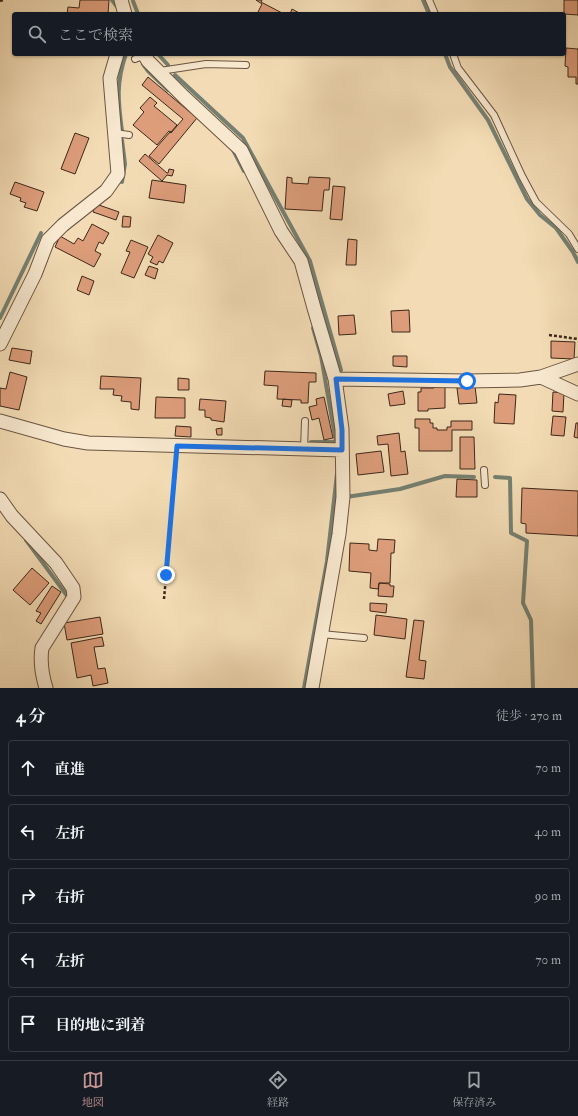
<!DOCTYPE html>
<html lang="ja">
<meta charset="utf-8">
<style>
body{margin:0;font-family:"IM FELL Double Pica","Noto Serif JP",serif;background:#242831;color:#f1f3f6}
.stop{position:absolute;width:12px;height:12px;margin:-9px;border:3px solid #1a73e8;border-radius:50%;background:#fff}
.stop.end{background:#1a73e8;border-color:#fff;box-shadow:0 1px 4px #0008}
.list{margin:0;padding:0;list-style:none}
h2{display:flex;justify-content:space-between;align-items:center;height:52px;margin:0;padding:0 16px;font-size:17px}
h2 small{font-size:13px;font-weight:400;color:#9ea1a6}
.list li{display:grid;grid-template-columns:26px 1fr auto;gap:12px;align-items:center;box-sizing:border-box;height:56px;margin:0 8px 8px;padding:0 8px;border:1px solid #363941;border-radius:4px}
.list b{display:block;font-size:15px;white-space:nowrap}
.list em{font-size:13px;font-style:normal;color:#9ea1a6}
.icon{flex:none;width:22px;height:22px;fill:none;stroke:currentColor;stroke-width:2;stroke-linecap:round;stroke-linejoin:round}
.map{position:relative;flex:none;width:578px;height:688px;overflow:hidden}
.search{position:absolute;background:#171b24;box-shadow:0 1px 3px #0004;left:12px;right:12px;top:12px;height:44px;display:flex;align-items:center;gap:10px;box-sizing:border-box;padding:0 14px;border-radius:4px;color:#9ea1a6;font-size:15px}
.sheet{height:372px;background:#171b24}
nav{display:flex;justify-content:space-around;align-items:center;box-sizing:border-box;height:56px;border-top:1px solid #363941;background:#171b24;font-size:11px;color:#9ea1a6}
nav a{display:grid;justify-items:center;gap:2px}
nav .on{color:#c59692}
.map>svg:first-child{display:block}
.lines{fill:none;stroke-linecap:round;stroke-linejoin:round}
.stream{stroke:#758072;stroke-width:4}
.building{fill:#dd9d7b;stroke:#3d2719}
.lane-casing{stroke:#6a5440;stroke-width:8}
.street-casing{stroke:#6a5440;stroke-width:15}
.path{stroke:#3d2719;stroke-width:2.5;stroke-dasharray:3 2;stroke-linecap:butt}
.lane{stroke:#f7e8cf;stroke-width:6}
.street{stroke:#f7e8cf;stroke-width:13}
.route{stroke:#1a73e8;stroke-width:5}
</style>
<div class="map">
<svg width="578" height="688" viewBox="0 0 578 688">
<rect width="100%" height="100%" fill="#f3dcb5"/>
<filter id="stains"><feTurbulence type="fractalNoise" baseFrequency=".005" numOctaves="4"/><feColorMatrix values="0 0 0 0 .2 0 0 0 0 .09 0 0 0 0 .02 0 0 0 .5 -.17"/></filter>
<radialGradient id="worn" r=".72"><stop offset=".6" stop-color="#630" stop-opacity="0"/><stop offset="1" stop-color="#630" stop-opacity=".3"/></radialGradient>
<g class="lines">
<path class="stream" d="M112,0L118,8
M423,0L429,14
M133,1L138,14
M158,54L168,65
M445,54L450,67L488,120L527,199L540,215L556,228L573,252L578,262
M143,64L148,71L168,90
M175,75L243,138L310,261L341,370
M122,131C118,101 116,82 126,54
M232,148L244,171
M122,182L125,164L122,140
M0,318L41,233
M311,442H336L321,356L313,328
M495,477L510,478L511,533L527,541L523,603L531,620L533,688
M346,497L400,489L445,476L474,477
M26,540L68,597
M304,688L327,561L337,474"/>
</g>
<path class="building" d="M80,0H109L108,14H67L68,7L79,8Z
M256,0H262L261,2L284,14H257L262,4Z
M564,0H578V15L564,14Z
M292,9L301,14H290Z
M566,48L578,49V84H576V77H568V67L565,66Z
M148,77L197,118L159,164L149,156L170,132L171,133L183,119L142,85Z
M150,97L157,103L154,106L177,125L171,132L169,131L157,145L133,125L144,112L140,108Z
M75,133L89,138L75,174L61,169Z
M145,154L167,173H168L169,169L174,170L172,176L167,175L162,181L139,161Z
M287,177L292,178V183L308,184L309,177L330,178L329,190H324L322,211L285,209Z
M152,180L186,185L184,203L149,198Z
M15,182L44,192L37,211L24,207L26,203L20,201L21,198L10,194Z
M333,186L345,187L342,220L330,219Z
M96,204L119,212L116,220L93,212Z
M123,216L131,217L130,227H122Z
M92,224L109,233L103,244L99,242L95,251L101,254L94,267L55,247L60,236L74,244L78,238L83,241Z
M158,235L173,243L163,263L159,261L157,265L150,262L153,257L148,254Z
M348,239L357,240L356,265H346Z
M131,240L148,247L134,278L121,273L130,252L126,251Z
M149,266L158,269L155,279L145,275Z
M82,276L94,281L89,295L77,290Z
M409,310L410,332H392L391,311Z
M354,315L356,334L339,335L338,316Z
M551,341L575,342L574,359L551,358Z
M12,348L32,351L30,364L9,360Z
M393,356H407V367L393,366Z
M265,371L316,373V382H309L308,403H301V400L277,399L278,386L264,385Z
M10,372L27,377L19,410L0,406V388L6,389Z
M101,376L141,378L139,410L131,409V402L121,401L122,396L113,395L114,389H100Z
M178,378L189,379V390H178Z
M434,386H445V408L428,409V411H418V392H421V388H434Z
M475,386L477,403L459,404L457,388Z
M403,391L405,404L390,406L388,394Z
M553,392L564,393L563,412L552,411Z
M499,394L516,395L514,424L494,423L495,402L498,403Z
M156,397L185,398V418H155Z
M324,397L333,438L324,440L319,418L312,420L309,407L317,405L316,399Z
M200,399L226,401L224,422L211,420V418L205,417V410H199Z
M283,399L292,400L291,407L282,406Z
M553,416L566,417L564,436L551,435Z
M415,419H430V423H433V428H437V430H447V427H451V421H472V430H452V451H419V428H415Z
M576,423H578V438L574,437Z
M176,426L191,427V437L175,436Z
M222,428V435H217L216,429Z
M399,433L401,452L405,451L408,474L391,476L388,444L378,445L377,436Z
M460,437H474L475,469H460Z
M381,451L384,472L358,475L356,454Z
M457,479L477,480V497H456Z
M522,488L578,491V536L526,533V524L521,523Z
M378,539L395,540L394,553H391L390,583H379L378,589L370,588L371,573L349,571L350,543L369,544V550L377,551Z
M32,568L49,583L30,605L13,590Z
M379,583L390,584V586H394L393,597L378,596Z
M52,586L61,592L41,624L36,621L41,613L36,611Z
M370,603L387,604L386,613L370,611Z
M376,615L407,619L405,639L374,635Z
M100,617L103,634L67,640L64,623Z
M414,620L424,621L419,660L426,661L424,679L406,677Z
M102,637L104,646L94,647L98,669L105,668L108,683L93,686L91,675L77,678L71,643Z"/>
<g class="lines">
<g class="lane-casing">
<path id="lane" d="M429,0L435,14
M453,54L458,68L494,115L522,176L536,202L569,234L578,249
M135,59L145,55
M160,71L206,64L246,65
M115,133L129,135
M304,449L305,421
M484,470L485,485
M321,634L364,638"/>
</g>
<g class="street-casing">
<path id="street" d="M121,0L125,14
M144,54L148,61L184,97L241,150L281,231L301,261L314,308L335,379L342,429L343,497L339,534L312,688
M0,344L35,274L48,240L63,225L106,191L118,174L110,78L117,54
M541,377L578,394
M335,379L467,381L520,380L541,377L578,364
M0,421L64,439L88,443L342,450
M0,499L12,516L56,563L73,588L74,597L42,648C40,661 42,675 46,688"/>
</g>
<path class="path" d="M0,1L3,0
M549,335L578,339
M164,599L177,456"/>
<use href="#lane" class="lane"/>
<use href="#street" class="street"/>
</g>
<g class="lines">
<path class="route" d="M166,575L177,446L342,450V430L336,379L467,381"/>
</g>
<rect width="100%" height="100%" filter="url(#stains)"/>
<rect width="100%" height="100%" fill="url(#worn)"/>
</svg>
<div class="stop" style="left:467px;top:381px"></div>
<div class="stop end" style="left:166px;top:575px"></div>
<div class="search"><svg class="icon" aria-label="search" viewBox="0 0 24 24"><circle cx="10" cy="10" r="6"/><path d="M15 15l6 6"/></svg>ここで検索</div>
</div>
<section class="sheet">
<h2>4 分<small>徒歩 · 270 m</small></h2>
<ul class="list">
<li><svg class="icon" aria-label="ahead" viewBox="0 0 24 24"><path d="M12 20V5M6 11l6-6 6 6"/></svg><div><b>直進</b></div><em>70 m</em></li>
<li><svg class="icon" aria-label="left" viewBox="0 0 24 24"><path d="M17 20v-9H6M10 6l-5 5 5 5"/></svg><div><b>左折</b></div><em>40 m</em></li>
<li><svg class="icon" aria-label="right" viewBox="0 0 24 24"><path d="M7 20v-9h11M14 6l5 5-5 5"/></svg><div><b>右折</b></div><em>90 m</em></li>
<li><svg class="icon" aria-label="left" viewBox="0 0 24 24"><path d="M17 20v-9H6M10 6l-5 5 5 5"/></svg><div><b>左折</b></div><em>70 m</em></li>
<li><svg class="icon" aria-label="arrive" viewBox="0 0 24 24"><path d="M6 21V4h12l-3 4 3 4H6"/></svg><div><b>目的地に到着</b></div></li>
</ul>
</section>
<nav>
<a class="on"><svg class="icon" aria-label="map" viewBox="0 0 24 24"><path d="M3 6l6-2 6 2 6-2v14l-6 2-6-2-6 2zM9 4v14M15 6v14"/></svg>地図</a>
<a><svg class="icon" aria-label="directions" viewBox="0 0 24 24"><path d="M12 3l9 9-9 9-9-9zM9 14v-3h6M13 9l2 2-2 2"/></svg>経路</a>
<a><svg class="icon" aria-label="saved" viewBox="0 0 24 24"><path d="M7 4h10v16l-5-4-5 4z"/></svg>保存済み</a>
</nav>
